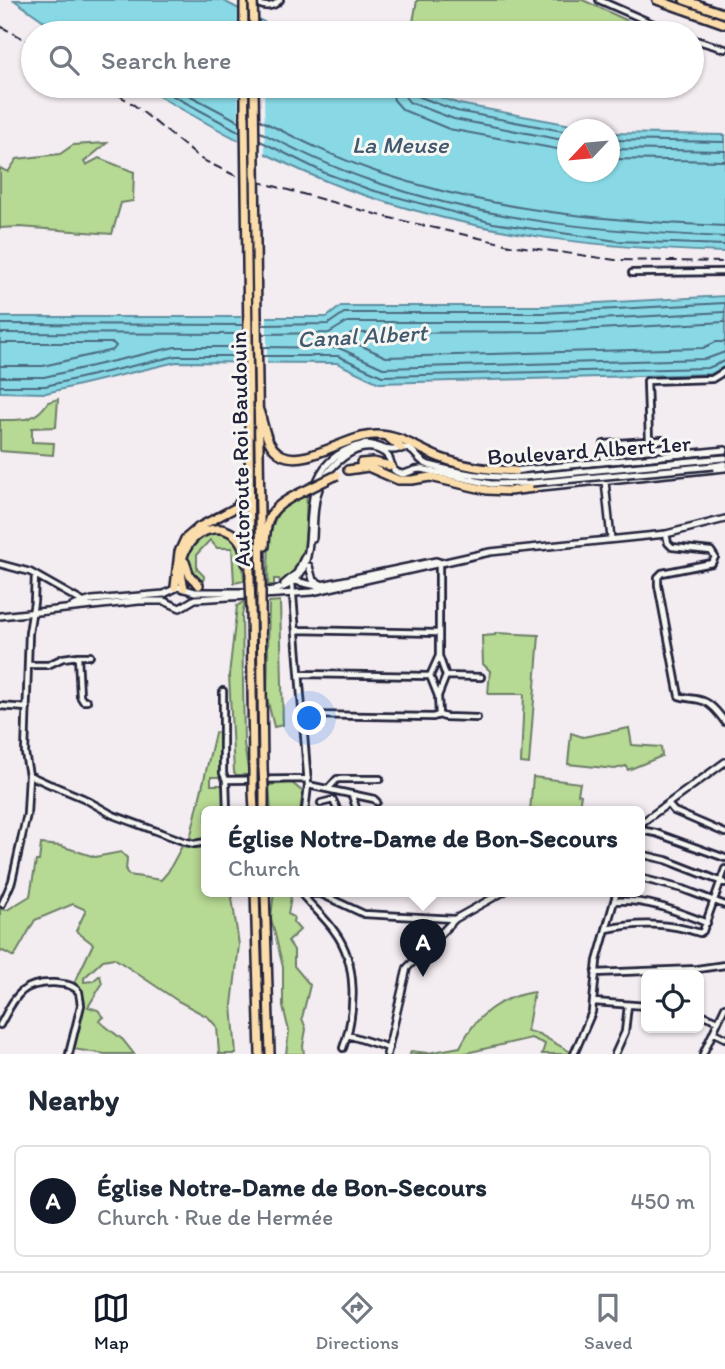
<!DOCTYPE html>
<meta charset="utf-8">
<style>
body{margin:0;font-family:Itim,sans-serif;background:#f2f2f3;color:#1f2937}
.controls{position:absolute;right:21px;bottom:21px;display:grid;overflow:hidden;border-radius:10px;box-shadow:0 2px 5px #0004}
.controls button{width:63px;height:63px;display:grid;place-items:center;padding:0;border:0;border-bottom:2px solid #e0e1e3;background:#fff;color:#1f2937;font:35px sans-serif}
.compass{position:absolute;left:557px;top:119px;width:63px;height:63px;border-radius:50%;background:#fff;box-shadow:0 2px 5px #0004;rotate:244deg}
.you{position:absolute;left:310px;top:719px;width:24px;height:24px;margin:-18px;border:5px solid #fff;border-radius:50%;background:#1a73e8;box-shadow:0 0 0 10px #1a73e833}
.badge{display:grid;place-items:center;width:46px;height:46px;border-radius:50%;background:#111827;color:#fff;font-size:23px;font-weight:700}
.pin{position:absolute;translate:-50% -58px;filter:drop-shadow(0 2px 4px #0008)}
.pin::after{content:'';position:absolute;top:37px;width:24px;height:21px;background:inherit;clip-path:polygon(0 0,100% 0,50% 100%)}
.popup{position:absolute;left:201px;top:806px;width:444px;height:91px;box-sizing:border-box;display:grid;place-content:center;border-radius:10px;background:#fff;filter:drop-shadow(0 2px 5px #0005);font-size:23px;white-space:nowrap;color:#747a83}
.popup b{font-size:26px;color:#1f2937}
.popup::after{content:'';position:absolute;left:50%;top:100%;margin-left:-14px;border:14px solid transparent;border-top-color:#fff}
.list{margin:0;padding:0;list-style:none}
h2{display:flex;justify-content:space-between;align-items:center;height:91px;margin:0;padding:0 28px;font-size:30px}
h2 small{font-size:23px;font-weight:400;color:#747a83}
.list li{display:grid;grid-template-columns:46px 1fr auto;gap:21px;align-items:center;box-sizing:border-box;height:112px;margin:0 14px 14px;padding:0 14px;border:2px solid #e0e1e3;border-radius:10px}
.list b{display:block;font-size:26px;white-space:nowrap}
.list p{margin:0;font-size:23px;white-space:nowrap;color:#747a83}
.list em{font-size:23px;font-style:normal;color:#747a83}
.icon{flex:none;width:38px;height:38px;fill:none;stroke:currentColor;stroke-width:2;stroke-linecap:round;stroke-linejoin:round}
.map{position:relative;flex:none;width:725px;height:1054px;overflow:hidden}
.search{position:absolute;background:#fff;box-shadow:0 2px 5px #0004;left:21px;right:21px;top:21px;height:77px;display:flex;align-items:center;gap:18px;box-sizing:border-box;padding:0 24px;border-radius:38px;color:#747a83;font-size:26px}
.sheet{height:217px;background:#fff}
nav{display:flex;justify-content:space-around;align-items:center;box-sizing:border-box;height:98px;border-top:2px solid #e0e1e3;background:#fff;font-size:19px;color:#747a83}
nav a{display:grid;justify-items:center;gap:4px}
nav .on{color:#111827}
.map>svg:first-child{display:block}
.green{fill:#b6d993;stroke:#6c7e67;stroke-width:2}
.water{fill:#88d8e5;stroke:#5f8fa1;stroke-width:2}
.pier{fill:#f3ecf1}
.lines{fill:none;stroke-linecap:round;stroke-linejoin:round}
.shore{stroke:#4b6b7f;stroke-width:2}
.street-casing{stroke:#22223b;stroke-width:10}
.secondary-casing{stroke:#22223b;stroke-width:10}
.highway-casing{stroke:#22223b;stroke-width:12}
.street{stroke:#f6f6f2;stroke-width:4.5}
.secondary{stroke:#f6f6f2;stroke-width:5}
.highway{stroke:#fbddab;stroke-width:7}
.rail{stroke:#22223b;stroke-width:2;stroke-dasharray:10 5;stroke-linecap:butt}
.secondary-bridge-casing{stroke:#22223b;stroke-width:10;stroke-linecap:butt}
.highway-bridge-casing{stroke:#22223b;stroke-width:12;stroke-linecap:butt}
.secondary-bridge{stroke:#f6f6f2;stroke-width:5}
.highway-bridge{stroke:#fbddab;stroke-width:7}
.labels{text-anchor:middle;stroke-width:6;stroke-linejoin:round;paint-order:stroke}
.street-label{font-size:23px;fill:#22223b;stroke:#f6f6f2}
.water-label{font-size:24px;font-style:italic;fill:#41596e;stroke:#f6f6f2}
</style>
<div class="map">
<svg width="725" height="1054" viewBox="0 0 725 1054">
<rect width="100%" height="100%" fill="#f3ecf1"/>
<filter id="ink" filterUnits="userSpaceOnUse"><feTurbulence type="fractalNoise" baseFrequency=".0143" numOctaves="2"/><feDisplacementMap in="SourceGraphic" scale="14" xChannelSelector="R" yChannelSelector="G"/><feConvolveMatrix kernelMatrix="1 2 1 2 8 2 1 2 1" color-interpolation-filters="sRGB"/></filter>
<g filter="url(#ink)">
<path class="green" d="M417,0H583L654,33H542L535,29L525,33H411Z
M107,143L84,162L86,165L99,158L134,172L133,201L121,203L112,234L20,227L0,228V168L8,172L17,159L60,154L73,145Z
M58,399L56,427L32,428V442L54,443L53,455L0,451V420C22,420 35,422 48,402Z
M307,495C304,521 312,575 280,583L279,579H274V585H268C269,562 265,527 282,509C288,502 299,499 307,495Z
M220,531C243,539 243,560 244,581L234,583L232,548H217L210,540L197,554V569L204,576L203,583C174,570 189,535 220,531Z
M245,601L242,616L244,744L249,775H236L234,772L229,675L237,606Z
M280,601L283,725L274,727L267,698L269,602Z
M495,633L539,635L529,764L521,763L524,694H488L490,671L483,664L482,636L495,635Z
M629,728L632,745L661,747L662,756L628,770L626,766L615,769L568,764L571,733L583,737Z
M221,732V777H211V785H221L224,788L223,811H206V838L198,840L190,839L215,733Z
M533,777L580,783L578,794L581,795L578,811H530Z
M292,783L303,792L300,811H271L269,785Z
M41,844L61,846L95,857L121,852L127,858L126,871L129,875L161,880L168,872L182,846L196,848L206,847V891H231L239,945L232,1005L236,1054H219L217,1027L208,1017L178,1001L114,958L103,960L84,978V982L93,981L100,975L102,984L88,1007L98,1010L104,1017L99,1021L123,1040L134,1054H105L73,1049C78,1027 90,1002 75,982L93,944L76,931L86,910L73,904L35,920L14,957L3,951L0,952V909L7,910L30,896L36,861H39Z
M274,891H292L288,914L294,917L293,922L300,930L288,941L294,950V966L310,985L302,1018L306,1029L303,1046L304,1054H286L289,1031L283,1007V967L271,918Z
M534,992L527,1031L539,1034L574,1054H542L545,1044L531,1038L462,1054H410L411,1051L428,1053L460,1047C475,1016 500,997 534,992Z"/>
<path class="water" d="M14,0H222L285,33H61Z
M141,86H410L459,104L593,129L568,130V172H610V133L725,135V252C601,248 489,236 370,197C294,173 210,126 141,86Z
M725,296V367L711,374L379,383L337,363L176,362L46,393L0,392V317H327L341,306H542Z"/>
<path class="pier" d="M238,86H264L265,155L239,143Z
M267,314V366H242L241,315Z"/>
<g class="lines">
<path class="shore" d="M155,86L240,132
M172,86L240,122
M391,86L394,100L403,110L449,129L568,151
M402,86L404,95L409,102L454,119L568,141
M411,86L415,95L457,111L568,132
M260,120C298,139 336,158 377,172C493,211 604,221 725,226
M260,132C297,150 333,168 372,181C490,222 602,231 725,237
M610,140L725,142
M260,141L325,173L371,190L493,223L617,241L725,245
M610,149L725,151
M610,159L725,161
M725,322L543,332L351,333L347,337L349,340L386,357L703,348L716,342H725
M0,324L243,325
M262,325L328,324L344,313H543L725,303
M0,333L243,334
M262,334L329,333L347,322H543L725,312
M0,343H113L116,346L113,350L43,366H0
M263,347L339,348L383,368L706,359L725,352
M263,356H338L382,376L708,368L725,361
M0,377H44L175,347H243
M0,386H45L176,356H243"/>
<g class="street-casing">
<path id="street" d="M249,0C260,5 270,11 280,0
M599,0L674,33
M692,39L725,49
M632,273L725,272
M649,441L647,381L712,379L725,371
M603,462L604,444L662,440
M666,534L668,543L672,547L711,551L715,557L712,563L662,573L658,577V585L679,696C687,699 696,698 703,701C712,704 720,715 725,722
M0,564L30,572L83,602
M292,583L308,785L305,811
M296,630L438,633
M78,656H90
M439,656L430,676L438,696L439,715
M29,665H48L63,658L78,656L80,696L83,701H87
M300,674L430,676
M446,676L481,677
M223,691V773L226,780
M438,696L446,676L439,656V564
M0,706L27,708
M304,715L433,717L439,715L445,717L477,718
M29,775L51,785
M52,785L83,798L113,815L183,841L194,844L206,842
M308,785L374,799L377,802
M329,788L337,779H380
M352,795L357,811
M321,803L333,800L338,811
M668,804L674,811L725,833
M227,811L226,780L308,779
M640,830L656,833L725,858
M640,854L666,860L725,883
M640,878L683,889L725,905
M299,891C310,905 325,917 335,932C358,963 356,1013 343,1048
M300,893L321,894L364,914L454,919
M614,901C647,899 676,911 707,923
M2,904L12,881L27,814L29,775L25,753L29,633L34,602L35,575
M607,929C640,922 668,923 700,933L703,931L725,869
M595,973L697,969L725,965
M594,1002L646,1006
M699,1013L718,1021
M0,1025C15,998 19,982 54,983C65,984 72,984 79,992L81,1005L69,1054
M713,1032L725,1038
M348,1035L389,1048
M574,1054L592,1012L597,961L617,891
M615,1054L625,1032L628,1005
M703,1054L725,1007"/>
</g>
<g class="secondary-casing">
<path id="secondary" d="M713,459L725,458
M603,462L611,539
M714,466L725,464
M512,471L725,450
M532,488L725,468
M313,538C314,522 313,504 319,489C326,467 358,437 383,452C391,456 390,464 394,470C404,479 410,469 421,469L491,484L532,483
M309,566L313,580L323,585
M295,581L317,586L436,561L439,562
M284,584L297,573L305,556
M264,591C349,587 271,472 357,446C375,440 380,451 393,450C399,450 403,446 409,449C417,453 418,461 429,465C461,474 492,479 525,477
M73,606L92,600L164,594L178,587L195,592H247
M0,616L139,601H164L180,608L195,599L312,592L490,552L666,534L725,519
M640,824L725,762
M387,1054L407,968L455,919L505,891"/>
</g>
<g class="highway-casing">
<path id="highway" d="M244,0V33
M657,0L725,24
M684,0L725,14
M245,86V117
M257,319L261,580
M249,408L250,581
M258,408C265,424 264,446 282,455C306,467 348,435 375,435C400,434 419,450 441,458C465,467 490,470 515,471
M389,438L401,448
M361,463L373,462L391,466
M348,470L368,467L398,480H412L430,477L487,490L509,491L534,488
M265,546C266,515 271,507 300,493
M185,562L190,576L199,585
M175,587L179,552L185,539L199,527L237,507L249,484
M184,588C166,526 243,505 246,563
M251,607L253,768
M261,607L263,768
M264,789V811
M253,791L254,811
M255,891L260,1054
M265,891L270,1054"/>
</g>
<use href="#street" class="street"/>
<use href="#secondary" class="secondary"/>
<use href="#highway" class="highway"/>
<path class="rail" d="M0,26L33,44
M105,86L134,105L201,159L234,175L386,217L510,245L615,260L725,262"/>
<g class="secondary-bridge-casing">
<path id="secondary-bridge" d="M525,477L713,459
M532,483L714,466"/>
</g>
<g class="highway-bridge-casing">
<path id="highway-bridge" d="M253,0L254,33
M254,86L257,319
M245,117L249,408
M300,493L337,475
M261,580V607
M250,581L251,607
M253,768V791
M263,768L264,789"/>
</g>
<use href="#secondary-bridge" class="secondary-bridge"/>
<use href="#highway-bridge" class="highway-bridge"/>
</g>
</g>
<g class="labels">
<g class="street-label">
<text transform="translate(240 449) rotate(-91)" y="8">Autoroute Roi Baudouin</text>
<text transform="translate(589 450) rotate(-4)" y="8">Boulevard Albert 1er</text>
</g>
<g class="water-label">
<text x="400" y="153">La Meuse</text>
<text transform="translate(362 336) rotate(-3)" y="8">Canal Albert</text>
</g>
</g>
</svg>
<div class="controls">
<button><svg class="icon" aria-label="locate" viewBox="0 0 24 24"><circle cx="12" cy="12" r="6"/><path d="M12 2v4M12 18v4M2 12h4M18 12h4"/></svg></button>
</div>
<svg class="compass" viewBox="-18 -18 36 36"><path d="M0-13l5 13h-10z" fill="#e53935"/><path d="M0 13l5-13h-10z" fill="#747a83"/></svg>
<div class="you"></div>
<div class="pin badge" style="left:423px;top:977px">A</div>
<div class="popup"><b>Église Notre-Dame de Bon-Secours</b>Church</div>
<div class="search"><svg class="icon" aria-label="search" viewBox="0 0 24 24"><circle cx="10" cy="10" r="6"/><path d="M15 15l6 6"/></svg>Search here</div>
</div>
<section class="sheet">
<h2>Nearby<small></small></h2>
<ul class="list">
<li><span class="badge">A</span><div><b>Église Notre-Dame de Bon-Secours</b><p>Church · Rue de Hermée</p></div><em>450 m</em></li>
</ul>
</section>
<nav>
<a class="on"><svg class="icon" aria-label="map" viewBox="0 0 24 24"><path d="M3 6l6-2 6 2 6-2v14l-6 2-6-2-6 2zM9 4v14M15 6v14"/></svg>Map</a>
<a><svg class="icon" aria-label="directions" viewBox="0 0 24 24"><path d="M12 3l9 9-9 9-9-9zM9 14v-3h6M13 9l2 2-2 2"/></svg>Directions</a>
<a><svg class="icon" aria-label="saved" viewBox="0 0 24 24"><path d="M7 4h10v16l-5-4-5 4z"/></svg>Saved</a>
</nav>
